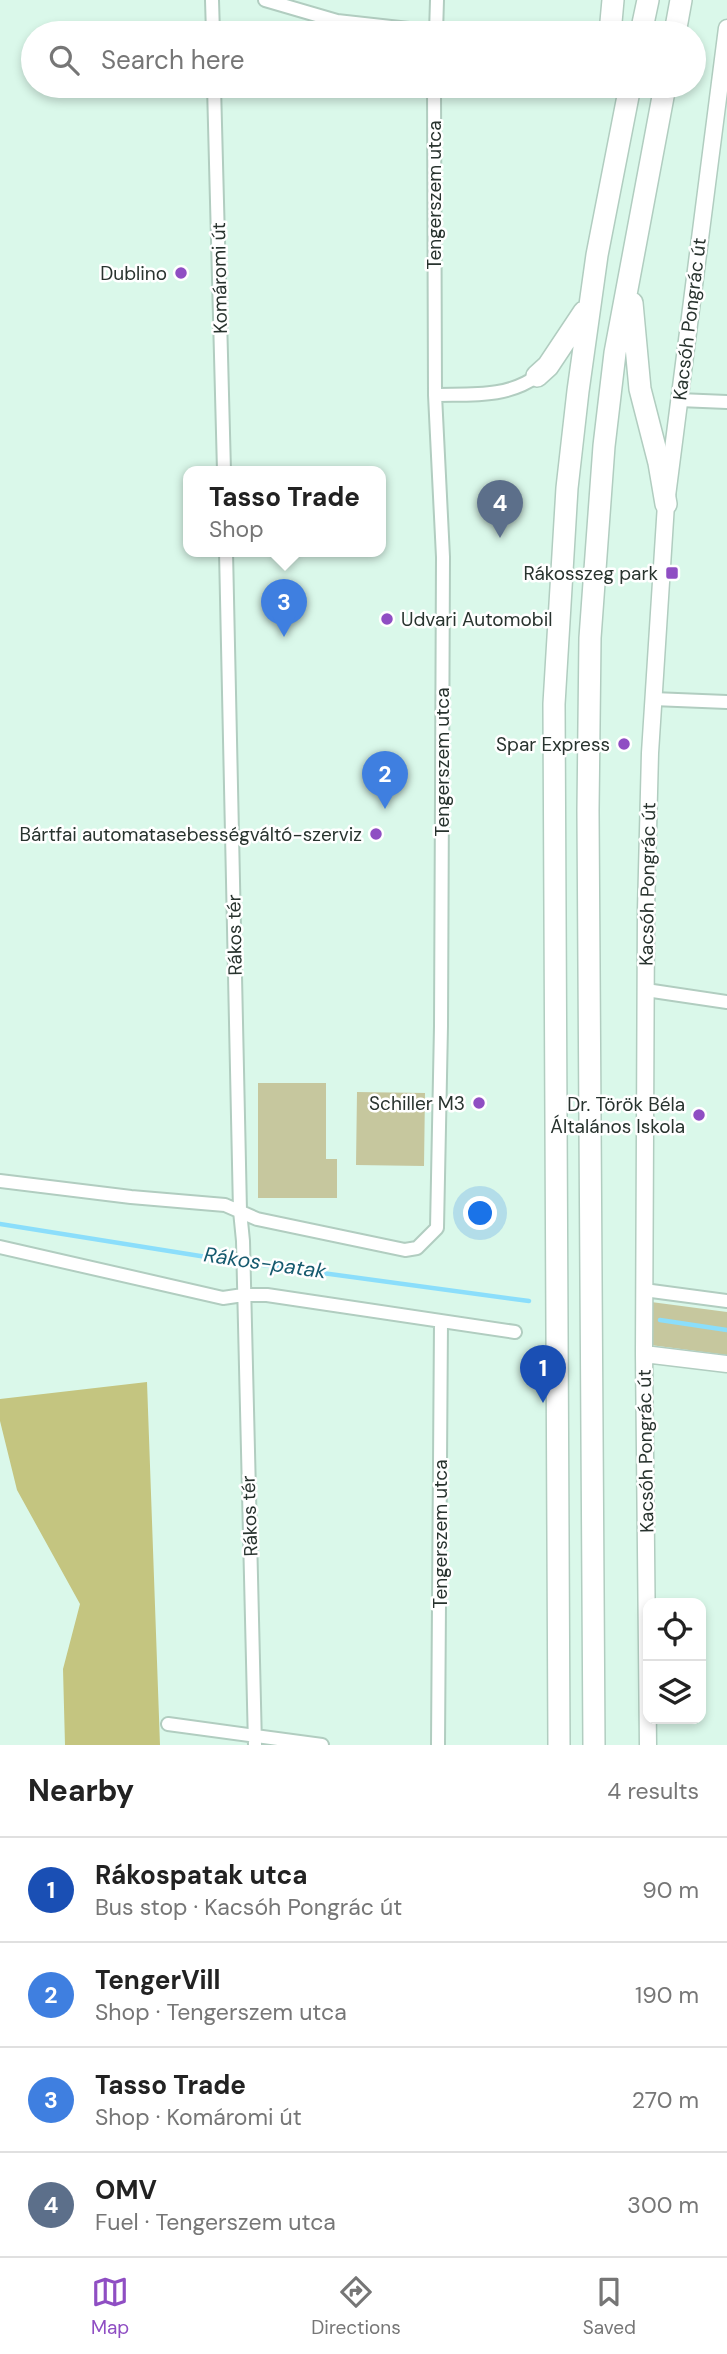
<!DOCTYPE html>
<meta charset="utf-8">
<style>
body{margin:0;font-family:"DM Sans",sans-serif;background:#f6f6f6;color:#222}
.controls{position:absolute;right:21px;bottom:21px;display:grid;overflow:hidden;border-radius:14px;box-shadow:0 4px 10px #0003}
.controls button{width:63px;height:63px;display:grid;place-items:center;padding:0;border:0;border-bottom:2px solid #e0e0e0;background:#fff;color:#222;font:35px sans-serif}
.you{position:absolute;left:481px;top:1214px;width:24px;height:24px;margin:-18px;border:5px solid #fff;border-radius:50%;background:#1a73e8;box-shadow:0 0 0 10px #1a73e833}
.badge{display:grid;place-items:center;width:46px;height:46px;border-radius:50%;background:#8f4ec3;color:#fff;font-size:23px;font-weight:700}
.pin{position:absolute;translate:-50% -58px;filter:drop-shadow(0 2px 4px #0008)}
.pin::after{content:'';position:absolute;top:37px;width:24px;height:21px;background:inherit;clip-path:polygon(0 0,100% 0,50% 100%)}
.popup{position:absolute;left:183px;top:466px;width:203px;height:91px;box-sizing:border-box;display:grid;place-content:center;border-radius:14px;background:#fff;filter:drop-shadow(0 2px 5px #0005);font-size:23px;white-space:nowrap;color:#767676}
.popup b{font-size:26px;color:#222}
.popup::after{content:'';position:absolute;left:50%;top:100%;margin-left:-14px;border:14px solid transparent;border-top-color:#fff}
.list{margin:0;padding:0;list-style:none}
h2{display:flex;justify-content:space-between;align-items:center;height:91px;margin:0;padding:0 28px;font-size:30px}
h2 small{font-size:23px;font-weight:400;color:#767676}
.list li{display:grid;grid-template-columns:46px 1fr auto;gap:21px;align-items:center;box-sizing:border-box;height:105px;padding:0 28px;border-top:2px solid #e0e0e0}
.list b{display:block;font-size:26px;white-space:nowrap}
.list p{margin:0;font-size:23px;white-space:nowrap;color:#767676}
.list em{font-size:23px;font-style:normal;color:#767676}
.icon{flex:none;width:38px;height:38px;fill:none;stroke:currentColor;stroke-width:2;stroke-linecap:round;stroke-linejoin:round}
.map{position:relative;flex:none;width:727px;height:1745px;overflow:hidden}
.search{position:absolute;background:#fff;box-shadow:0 4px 10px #0003;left:21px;right:21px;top:21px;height:77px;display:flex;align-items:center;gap:18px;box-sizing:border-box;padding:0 24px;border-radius:38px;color:#767676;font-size:26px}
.sheet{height:511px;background:#fff}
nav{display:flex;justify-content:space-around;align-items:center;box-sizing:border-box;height:98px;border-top:2px solid #e0e0e0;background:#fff;font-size:19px;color:#767676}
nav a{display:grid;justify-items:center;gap:4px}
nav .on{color:#8f4ec3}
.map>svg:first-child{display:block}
.green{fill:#c6c79e}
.forest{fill:#c4c580}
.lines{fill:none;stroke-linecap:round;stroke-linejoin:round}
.stream{stroke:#8bdefb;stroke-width:4.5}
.minor-casing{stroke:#b1cdc0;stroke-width:16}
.tertiary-casing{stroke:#b1cdc0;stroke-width:19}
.primary-casing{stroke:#b1cdc0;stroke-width:24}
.minor{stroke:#fff;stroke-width:12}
.tertiary{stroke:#fff;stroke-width:16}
.primary{stroke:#fff;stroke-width:21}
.poi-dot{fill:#8f4ec3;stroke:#fff;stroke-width:2.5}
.labels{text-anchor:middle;stroke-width:5;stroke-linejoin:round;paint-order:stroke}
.street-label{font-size:19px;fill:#28332e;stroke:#fff}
.poi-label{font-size:19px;fill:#28332e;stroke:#fff;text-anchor:end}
.water-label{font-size:21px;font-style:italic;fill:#165a6e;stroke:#fff}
</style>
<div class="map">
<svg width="727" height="1745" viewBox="0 0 727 1745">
<rect width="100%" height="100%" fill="#daf8ea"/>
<path class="green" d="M258,1083H326V1159H337V1198H258Z
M357,1092L425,1093L424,1166L356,1165Z
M636,1300L727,1312V1355L635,1343Z"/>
<path class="forest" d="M147,1382L160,1745H65L63,1669L80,1604L17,1490L0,1421V1399Z"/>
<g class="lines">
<path class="stream" d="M0,1224L219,1259L529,1301
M660,1320L727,1330"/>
<g class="minor-casing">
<path id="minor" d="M212,0L213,33
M265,0L337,21L436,32
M436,33L437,0
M214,86L224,471
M435,395C471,394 507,398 537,376
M679,400L727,402
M226,551L240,1211L243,1241L255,1745
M653,699L727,702
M646,990L727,1002
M0,1181L131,1197L225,1205L257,1219L405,1250L417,1248L437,1228L441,1026L443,557L435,395L434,86
M0,1247L223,1298L243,1295H267L515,1332
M644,1290L727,1301
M168,1724L322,1745
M438,1745L441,1322"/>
</g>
<g class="tertiary-casing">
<path id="tertiary" d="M644,1354L727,1364
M648,1745L644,1354L646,910L650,753L666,504L727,28"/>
</g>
<g class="primary-casing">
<path id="primary" d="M610,33L613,0
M641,33L648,0
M675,33L681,0
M632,303L640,389L659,463L666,504
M537,376L548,366L584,312
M559,1745L554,704L567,488L578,391L597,255L630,86
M594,1745L588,811L590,638L604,446L615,353L665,86"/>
</g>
<use href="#minor" class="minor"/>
<use href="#tertiary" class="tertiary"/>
<use href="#primary" class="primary"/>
</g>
<g class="poi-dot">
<circle cx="181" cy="273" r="7"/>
<rect x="665" y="566" width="14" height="14" rx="3.5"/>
<circle cx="387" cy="619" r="7"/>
<circle cx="624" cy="744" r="7"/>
<circle cx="376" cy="834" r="7"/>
<circle cx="479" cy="1103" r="7"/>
<circle cx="699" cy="1115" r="7"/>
</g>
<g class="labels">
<g class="street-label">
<text transform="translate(434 195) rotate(-90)" y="7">Tengerszem utca</text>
<text transform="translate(219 278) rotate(-91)" y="7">Komáromi út</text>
<text transform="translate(689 319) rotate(-83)" y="7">Kacsóh Pongrác út</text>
<text transform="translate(442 762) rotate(-90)" y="7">Tengerszem utca</text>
<text transform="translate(647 884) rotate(-89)" y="7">Kacsóh Pongrác út</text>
<text transform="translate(234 935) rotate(-91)" y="7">Rákos tér</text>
<text transform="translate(645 1451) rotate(-91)" y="7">Kacsóh Pongrác út</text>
<text transform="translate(249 1516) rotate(-92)" y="7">Rákos tér</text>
<text transform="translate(440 1534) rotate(-90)" y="7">Tengerszem utca</text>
</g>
<g class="poi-label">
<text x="167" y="280">Dublino</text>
<text x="658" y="580">Rákosszeg park</text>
<text x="401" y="626" text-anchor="start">Udvari Automobil</text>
<text x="610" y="751">Spar Express</text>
<text x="362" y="841">Bártfai automatasebességváltó-szerviz</text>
<text x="465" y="1110">Schiller M3</text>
<text x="685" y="1111">Dr. Török Béla<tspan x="685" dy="22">Általános Iskola</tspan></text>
</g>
<g class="water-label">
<text transform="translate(265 1263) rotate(8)" y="7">Rákos-patak</text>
</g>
</g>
</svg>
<div class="controls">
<button><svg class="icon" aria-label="locate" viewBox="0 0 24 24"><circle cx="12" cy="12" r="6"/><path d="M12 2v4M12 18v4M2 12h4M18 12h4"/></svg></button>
<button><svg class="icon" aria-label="layers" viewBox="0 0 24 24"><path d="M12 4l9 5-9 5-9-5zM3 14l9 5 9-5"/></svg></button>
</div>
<div class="you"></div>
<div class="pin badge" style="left:543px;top:1403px;background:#1a4fb4">1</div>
<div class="pin badge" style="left:385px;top:809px;background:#3f7fe0">2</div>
<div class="pin badge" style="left:284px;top:637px;background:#3f7fe0">3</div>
<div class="popup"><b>Tasso Trade</b>Shop</div>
<div class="pin badge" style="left:500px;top:538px;background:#5c6f8a">4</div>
<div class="search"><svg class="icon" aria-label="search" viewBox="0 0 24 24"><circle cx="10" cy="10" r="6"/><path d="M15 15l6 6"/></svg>Search here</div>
</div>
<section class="sheet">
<h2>Nearby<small>4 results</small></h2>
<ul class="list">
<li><span class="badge" style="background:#1a4fb4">1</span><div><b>Rákospatak utca</b><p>Bus stop · Kacsóh Pongrác út</p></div><em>90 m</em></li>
<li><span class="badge" style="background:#3f7fe0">2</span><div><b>TengerVill</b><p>Shop · Tengerszem utca</p></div><em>190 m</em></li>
<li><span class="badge" style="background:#3f7fe0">3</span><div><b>Tasso Trade</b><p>Shop · Komáromi út</p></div><em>270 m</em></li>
<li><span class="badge" style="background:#5c6f8a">4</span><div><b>OMV</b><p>Fuel · Tengerszem utca</p></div><em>300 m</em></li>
</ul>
</section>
<nav>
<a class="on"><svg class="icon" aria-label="map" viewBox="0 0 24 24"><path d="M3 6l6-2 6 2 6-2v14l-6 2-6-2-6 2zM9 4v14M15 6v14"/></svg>Map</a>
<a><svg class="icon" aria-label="directions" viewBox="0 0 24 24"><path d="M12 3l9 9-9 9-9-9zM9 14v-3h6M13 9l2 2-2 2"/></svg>Directions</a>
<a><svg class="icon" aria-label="saved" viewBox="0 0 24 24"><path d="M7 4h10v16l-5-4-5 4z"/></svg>Saved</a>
</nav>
